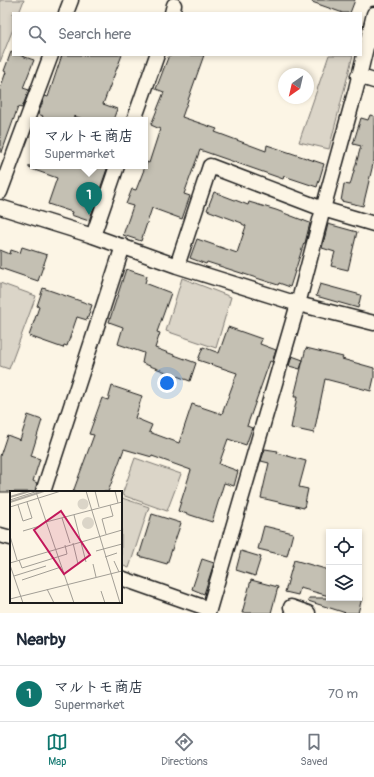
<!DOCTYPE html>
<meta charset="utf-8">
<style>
body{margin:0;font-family:Pangolin,"Klee One",sans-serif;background:#f2f2f3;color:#1f2937}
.controls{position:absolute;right:12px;bottom:12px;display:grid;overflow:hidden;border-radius:0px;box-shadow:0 2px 6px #0003}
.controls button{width:36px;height:36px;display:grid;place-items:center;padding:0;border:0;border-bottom:1px solid #e0e1e3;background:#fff;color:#1f2937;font:20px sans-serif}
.compass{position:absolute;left:278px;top:68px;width:36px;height:36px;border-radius:50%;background:#fff;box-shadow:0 2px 6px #0003;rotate:214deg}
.you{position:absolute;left:167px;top:383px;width:14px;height:14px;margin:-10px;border:3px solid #fff;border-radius:50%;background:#1a73e8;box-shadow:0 0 0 6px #1a73e833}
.badge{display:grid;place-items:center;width:26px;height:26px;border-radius:50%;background:#0f766e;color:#fff;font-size:13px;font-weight:700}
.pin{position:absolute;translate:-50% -33px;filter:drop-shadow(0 1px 2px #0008)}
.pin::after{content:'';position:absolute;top:21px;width:14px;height:12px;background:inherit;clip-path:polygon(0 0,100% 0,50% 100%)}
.popup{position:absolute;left:30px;top:117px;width:118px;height:52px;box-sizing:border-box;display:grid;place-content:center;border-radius:0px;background:#fff;filter:drop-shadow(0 1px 3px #0005);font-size:13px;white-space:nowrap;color:#747a83}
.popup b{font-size:15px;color:#1f2937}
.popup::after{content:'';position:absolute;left:50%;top:100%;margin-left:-8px;border:8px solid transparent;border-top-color:#fff}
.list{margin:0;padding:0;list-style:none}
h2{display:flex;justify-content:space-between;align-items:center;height:52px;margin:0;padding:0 16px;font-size:17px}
h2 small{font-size:13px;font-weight:400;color:#747a83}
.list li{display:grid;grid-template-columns:26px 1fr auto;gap:12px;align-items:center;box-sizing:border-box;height:56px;padding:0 16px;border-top:1px solid #e0e1e3}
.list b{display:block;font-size:15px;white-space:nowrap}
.list p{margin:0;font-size:13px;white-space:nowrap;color:#747a83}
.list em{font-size:13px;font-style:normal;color:#747a83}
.icon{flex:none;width:22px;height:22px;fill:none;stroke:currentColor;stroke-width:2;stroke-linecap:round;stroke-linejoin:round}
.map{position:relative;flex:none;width:374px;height:613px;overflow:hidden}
.search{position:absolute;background:#fff;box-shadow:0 2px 6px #0003;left:12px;right:12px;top:12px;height:44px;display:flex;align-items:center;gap:10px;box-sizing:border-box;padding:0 14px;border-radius:0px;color:#747a83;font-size:15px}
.sheet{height:108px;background:#fff}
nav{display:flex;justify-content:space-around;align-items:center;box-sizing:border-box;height:56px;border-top:1px solid #e0e1e3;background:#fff;font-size:11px;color:#747a83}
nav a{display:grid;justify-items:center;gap:2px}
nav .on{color:#0f766e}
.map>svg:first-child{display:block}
.green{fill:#dbd5c8;stroke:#7c7872}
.building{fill:#c4c0b3;stroke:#1c1c1c}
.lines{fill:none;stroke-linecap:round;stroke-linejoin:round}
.street-casing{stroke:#1c1c1c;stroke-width:17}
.street{stroke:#fcf5e5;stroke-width:14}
.inset-river{fill:none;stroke:#b0aba1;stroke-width:2}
.inset-road{fill:none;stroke:#a29e95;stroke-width:1}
.view{fill:#c2185b;fill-opacity:0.15;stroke:#c2185b;stroke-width:2}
.inset-edge{fill:none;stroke:#1c1c1c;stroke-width:2}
</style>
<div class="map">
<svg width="374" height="613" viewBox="0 0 374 613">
<rect width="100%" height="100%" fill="#fcf5e5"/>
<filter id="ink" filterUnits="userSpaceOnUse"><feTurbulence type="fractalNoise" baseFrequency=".025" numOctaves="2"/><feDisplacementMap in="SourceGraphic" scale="8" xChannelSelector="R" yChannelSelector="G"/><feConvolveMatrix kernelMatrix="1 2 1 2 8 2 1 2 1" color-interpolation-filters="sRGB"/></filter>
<g filter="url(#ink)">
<path class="green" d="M0,0H24L19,13H13V29L0,62Z
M329,55H353L329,149L299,142Z
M182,278L231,297L216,348L166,331Z
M0,283L36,296L9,369L0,366Z
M135,458L181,474L167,511L122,495Z
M122,498L149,507L129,568L121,565V501Z"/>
<path class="building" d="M312,0H355L350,13H343L312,2Z
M11,52L13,53V55H19L34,60L23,88L29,90L22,108L18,107L2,152H0V89L6,72L4,71Z
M62,55H122L103,104L117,109L113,120H86L74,116L73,120H41L43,116L38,114L45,96L48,97Z
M169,55H204L182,117L217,129L215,132L266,151L267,145L324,164L317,187L284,176L283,179L200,150L184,194L190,196L182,219L152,208L141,241L123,235L133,206L126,204L132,189L136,190L147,162L149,163L160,129L151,125L164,92L156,89Z
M370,115L374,116V160L363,206L341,201L344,184L350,185L361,146L353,144L361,118L368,120Z
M29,166H108L89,221L71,215L72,212L48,204L57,178L29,168Z
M214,192L248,205L249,202L276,210L310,223L305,243H304L290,287L279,283L278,285L207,262L206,264L190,258L197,239L237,253L246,226L242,224V223L207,210Z
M328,224L357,232L348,270L331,266L335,252L322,248Z
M22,247L47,255L38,281L0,268V250L10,254L11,250L20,253Z
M126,269L147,276L145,283L171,293L157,332L160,333L155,348L196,363L190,381L142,363L144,353L118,344L123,327L109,322Z
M320,284L361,295L358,308L316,296Z
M43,288L92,305L87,320L77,317L67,346L64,345L63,348L29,336L39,307L37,306Z
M228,327L262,339L260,344L276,350L272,362L270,361L247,426L252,428L246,445L228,439L219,464L238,471L234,486L224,483L212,522L178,511L191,470L152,456V457L124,449L108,492H73L94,435L89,434L102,398L108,400L112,386L142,396L135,418L152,425L149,432L179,443L192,404L222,414L237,373L198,360L203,347L219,353Z
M306,348L343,357L342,359L374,368V378L371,391L325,379L314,433L291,428L297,397H294L303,360L300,369L289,366L292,356L303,360Z
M28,415L42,420L31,456L40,459L33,481L37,483L35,492H0V456L7,435L20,440Z
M265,449L278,451L277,453L306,461L299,487L308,489L304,508L261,498L269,463L261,461Z
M152,514L181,523L167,564L139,556Z
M264,526L293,533L287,556L258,549Z
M241,551L261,557L255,576L236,570Z
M202,559L214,563L204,594L192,589Z
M294,560L329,570V596L300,588L298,595L285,592Z
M251,580L278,587L271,613H242Z
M309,598H362L358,613H346L308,601Z"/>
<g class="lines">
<g class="street-casing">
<path id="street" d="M66,13L71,0
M172,13L174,5
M358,76L374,81
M134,120L157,55
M0,192L51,55
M0,207L93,236L177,266L298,304L374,323
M93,236L117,166
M177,266L210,166L323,209L374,224
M43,492L123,246
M0,535L11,538
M121,578L209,609
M291,607L308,613
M208,613L298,304L323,209L356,89L374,14"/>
</g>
<use href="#street" class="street"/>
</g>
</g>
<g transform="translate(10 491)">
<rect width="112" height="112" fill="#fcf5e5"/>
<path d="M67.5 13a5.5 5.5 0 1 1 11 0a5.5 5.5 0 1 1-11 0ZM72 32a6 6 0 1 1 12 0a6 6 0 1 1-12 0Z" fill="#dbd5c8"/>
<path class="inset-river" d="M0,6L20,0M0,11L34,0"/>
<path class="inset-road" d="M76,0L110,112M85,0L89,16M105,0L108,12M26,1L64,112M0,9L28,0M8,14L13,30L22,27L17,11M0,16L51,0M64,24L76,71M52,27L60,52M36,31L112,11M13,40L30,35M96,43L92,28L103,25L100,14M0,45L7,69M63,52L68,73M86,60L112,53M95,66L107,62M9,69L12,77L57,63L55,54M104,70L109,81M0,72L112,39M83,73L86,86M0,74L13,112M4,85L36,75M12,89L51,76M37,98L44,112M91,100L95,112M0,108L112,80"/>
<path class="view" d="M51,20L80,64L54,83L24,39Z"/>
<rect width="112" height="112" class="inset-edge"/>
</g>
</svg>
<div class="controls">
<button><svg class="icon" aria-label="locate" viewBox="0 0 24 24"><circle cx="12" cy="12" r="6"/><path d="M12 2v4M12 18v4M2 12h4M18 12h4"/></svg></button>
<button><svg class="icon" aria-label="layers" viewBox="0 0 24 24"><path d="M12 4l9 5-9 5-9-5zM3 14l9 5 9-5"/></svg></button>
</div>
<svg class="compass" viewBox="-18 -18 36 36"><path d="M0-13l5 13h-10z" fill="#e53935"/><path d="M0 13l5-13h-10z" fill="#747a83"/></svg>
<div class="you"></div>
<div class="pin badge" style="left:89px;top:215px">1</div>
<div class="popup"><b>マルトモ商店</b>Supermarket</div>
<div class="search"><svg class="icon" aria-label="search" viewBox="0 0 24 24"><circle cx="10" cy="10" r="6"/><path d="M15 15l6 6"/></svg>Search here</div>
</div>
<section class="sheet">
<h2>Nearby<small></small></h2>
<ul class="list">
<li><span class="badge">1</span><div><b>マルトモ商店</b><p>Supermarket</p></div><em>70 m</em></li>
</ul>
</section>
<nav>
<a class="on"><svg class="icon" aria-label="map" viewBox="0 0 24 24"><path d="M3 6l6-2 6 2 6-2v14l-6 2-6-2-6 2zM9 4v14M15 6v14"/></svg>Map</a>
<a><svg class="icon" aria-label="directions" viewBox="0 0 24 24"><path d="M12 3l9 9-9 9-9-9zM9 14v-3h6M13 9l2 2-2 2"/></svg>Directions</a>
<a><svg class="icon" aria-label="saved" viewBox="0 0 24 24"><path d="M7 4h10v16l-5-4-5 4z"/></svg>Saved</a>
</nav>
